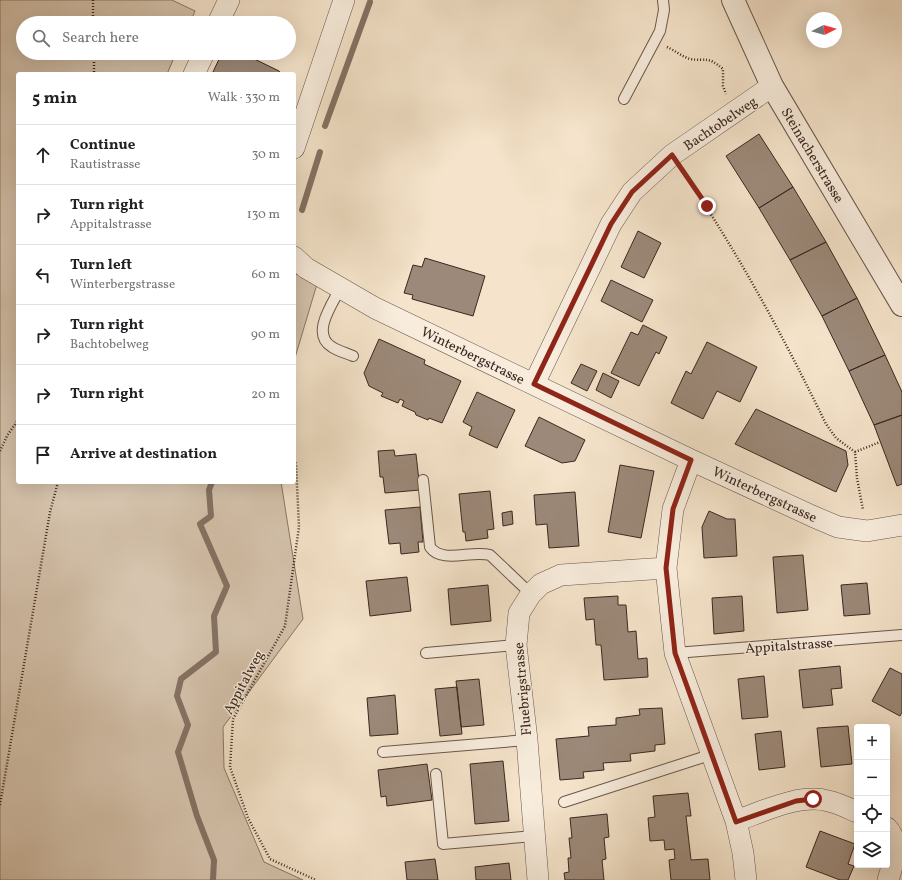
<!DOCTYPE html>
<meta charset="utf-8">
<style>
body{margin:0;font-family:Vollkorn,serif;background:#f6f6f6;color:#202124}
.controls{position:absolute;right:12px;bottom:12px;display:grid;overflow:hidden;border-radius:4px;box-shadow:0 4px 16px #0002}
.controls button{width:36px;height:36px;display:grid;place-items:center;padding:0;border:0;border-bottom:1px solid #e0e0e0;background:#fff;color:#202124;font:20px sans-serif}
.compass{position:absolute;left:806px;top:12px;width:36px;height:36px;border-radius:50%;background:#fff;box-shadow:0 4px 16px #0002;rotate:84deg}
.stop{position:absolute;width:12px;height:12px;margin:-9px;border:3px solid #8f2418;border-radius:50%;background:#fff}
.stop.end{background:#8f2418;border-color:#fff;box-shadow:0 1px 4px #0008}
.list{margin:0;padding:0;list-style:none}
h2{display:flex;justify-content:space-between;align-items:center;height:52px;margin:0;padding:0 16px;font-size:17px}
h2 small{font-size:13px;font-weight:400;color:#757577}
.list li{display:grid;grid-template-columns:26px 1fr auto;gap:12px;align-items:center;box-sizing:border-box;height:60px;padding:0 16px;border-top:1px solid #e0e0e0}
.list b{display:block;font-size:15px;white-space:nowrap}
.list p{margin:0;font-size:13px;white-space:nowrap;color:#757577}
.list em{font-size:13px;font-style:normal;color:#757577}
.icon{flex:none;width:22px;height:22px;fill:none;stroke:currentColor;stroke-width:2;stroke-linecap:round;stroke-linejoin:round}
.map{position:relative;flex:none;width:902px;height:880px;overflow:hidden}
.search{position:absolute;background:#fff;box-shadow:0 4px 16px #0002;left:16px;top:16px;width:280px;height:44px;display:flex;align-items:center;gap:10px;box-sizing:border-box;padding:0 14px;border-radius:22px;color:#757577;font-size:15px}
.panel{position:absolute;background:#fff;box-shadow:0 4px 16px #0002;left:16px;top:72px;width:280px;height:412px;border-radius:4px}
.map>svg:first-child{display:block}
.green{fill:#d6c4ae;stroke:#897667}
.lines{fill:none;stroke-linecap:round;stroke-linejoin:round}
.stream{stroke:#857264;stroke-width:6}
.building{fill:#9c8979;stroke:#3c2720}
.service-casing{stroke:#6a564b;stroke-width:12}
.minor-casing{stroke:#6a564b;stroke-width:22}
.tertiary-casing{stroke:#6a564b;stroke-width:24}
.path{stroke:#3c2720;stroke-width:2.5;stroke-dasharray:1 2;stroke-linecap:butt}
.service{stroke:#f8eddd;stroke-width:10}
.minor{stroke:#f8eddd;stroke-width:21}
.tertiary{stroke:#f8eddd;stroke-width:22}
.route{stroke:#8f2418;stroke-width:5}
.labels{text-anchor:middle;stroke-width:3;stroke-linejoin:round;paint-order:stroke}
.street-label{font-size:14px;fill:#3c2720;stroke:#f8eddd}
</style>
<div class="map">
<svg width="902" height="880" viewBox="0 0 902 880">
<rect width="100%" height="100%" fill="#f5e4cb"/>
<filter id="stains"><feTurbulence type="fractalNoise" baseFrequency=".005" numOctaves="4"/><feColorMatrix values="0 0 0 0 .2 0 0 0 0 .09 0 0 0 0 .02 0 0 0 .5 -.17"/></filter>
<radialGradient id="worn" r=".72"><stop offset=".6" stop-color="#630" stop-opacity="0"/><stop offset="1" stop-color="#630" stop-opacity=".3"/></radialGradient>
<path class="green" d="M0,0H172L195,11L190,23H23V53H176L167,74H18V482H281L303,619L223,727L224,768L264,862L303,880H0Z
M294,273L317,284L294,361Z"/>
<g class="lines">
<path class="stream" d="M325,126L370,2
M302,210L320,152
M212,482L209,490L211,516L200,524L227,586L214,616L216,652L181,679L177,696L188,725L178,752L197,816L214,860L213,880"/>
</g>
<path class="building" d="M222,53H242L279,71L281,74H212Z
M759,134L793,187L759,208L726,156Z
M793,187L826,242L790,260L759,208Z
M638,231L661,243L644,278L621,267Z
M826,242L857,298L822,316L790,260Z
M425,258L485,276L473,316L412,299L413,295L404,293L413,265L422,267Z
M611,280L653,300L642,322L601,301Z
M857,298L885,355L849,371L822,316Z
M643,325L667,337L659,354L656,352L639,386L611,373L631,332L638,335Z
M379,339L425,360L424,364L461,381L442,423L429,418L428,420L416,415L415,412L402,406L404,401L400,399L398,403L381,396L383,393L369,386L364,373Z
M707,342L757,367L740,402L717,391L703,419L671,403L686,371L691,374Z
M885,355L902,392V415L874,425L849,371Z
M581,364L597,371L587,391L571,383Z
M603,373L619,381L611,398L596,390Z
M477,392L515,410L497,448L469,435L472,427L463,422Z
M756,409L846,451L848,465L836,492L735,444Z
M902,415V484L897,486L874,425Z
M539,417L585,440L575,461L562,463L525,446Z
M394,450L395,456L416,454L420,490L385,493L383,477H380L378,451Z
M620,465L654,471L641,538L608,532Z
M490,491L494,529L487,530L488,538L466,541L465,532H463L459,494Z
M575,492L579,546L549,548L547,524L536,525L534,495Z
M420,507L423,542H418L419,552L401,554L400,543L389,544L385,510Z
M512,511L513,524L503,526L502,513Z
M709,511L727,519H735L737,556L704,558L702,527Z
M803,555L808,610L777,613L773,557Z
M407,577L411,611L370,616L366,581Z
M867,583L870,614L844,616L841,585Z
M488,585L491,621L451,625L448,589Z
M618,596V605H626L628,632L636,631L638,659L647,658L648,677L604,680L601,645H596L594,619L586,620L584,598Z
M742,596L744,631L714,634L712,598Z
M840,666L842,688L831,689L833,705L803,708L799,670Z
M890,668L902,674V712L900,716L872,701Z
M764,676L768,717L742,719L738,679Z
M479,679L484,725L461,727L456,681Z
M457,687L462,734L440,736L435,689Z
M395,695L398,734L370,736L367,698Z
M662,708L665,744L655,745V751L630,754L631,761L603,763L604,770L583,772L584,778L560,780L556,739L589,736L588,727L616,725V718L640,715L639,709Z
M848,726L852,764L821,767L817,728Z
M781,731L785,767L759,770L755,734Z
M503,761L509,821L475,824L470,764Z
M427,764L432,800L387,806L386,796L381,797L378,770Z
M688,793L691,816H686L691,860L708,859L710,880H671L669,860L675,859L674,849L665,850L664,840L650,841L648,818L655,817L653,796Z
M607,814L609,837L604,838L606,859L602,860L604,880H565L564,873L569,872L568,858H571L569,838H572L570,818Z
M820,831L855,844L848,864L854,866L848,880H840L806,867Z
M435,859L438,880H407L405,862Z
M509,863L511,880H476L475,867Z"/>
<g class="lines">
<g class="service-casing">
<path id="service" d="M624,99L660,31L664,10L663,0
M341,287C333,303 310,334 332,347C338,351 346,353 353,356
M423,480L430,547C442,564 471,550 490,555L531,594
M426,653L516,645
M675,653L902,635
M383,752L527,740
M436,774L443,844L534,836
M564,802L713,754"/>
</g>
<g class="minor-casing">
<path id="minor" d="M218,23L229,0
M194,74L204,53
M294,148L344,0
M294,257L306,268L375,308L691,460L812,516L838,527L867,531L902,525
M534,384L611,224L632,192L672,155L772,86
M691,460L673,509L666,568L675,653L736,821L743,853L746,880
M736,821C762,812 800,793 828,801C838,803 848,808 857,812
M887,828C900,841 893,865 888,880
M538,880L527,740L516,645L519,613L531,594L541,584L561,575L666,568"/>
</g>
<g class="tertiary-casing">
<path id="tertiary" d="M733,0L772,86L902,305"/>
</g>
<path class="path" d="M93,0V23
M667,47C674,50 683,57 690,59C708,62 706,55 723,69V86L726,94
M94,53V74
M683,172C739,254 783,336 826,424L836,438L855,452L857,478L863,510
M0,451L7,436L18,420
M855,452L880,442
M294,460L296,464L299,527L285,626L233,719L230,767L248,818L270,859L316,880
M0,805L50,512L58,482"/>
<use href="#service" class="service"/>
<use href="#minor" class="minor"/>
<use href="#tertiary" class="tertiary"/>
</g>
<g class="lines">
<path class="route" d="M707,206L672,155L632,192L611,224L534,384L691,460L673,509L666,568L675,653L736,822L796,801L813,799"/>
</g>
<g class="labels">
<g class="street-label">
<text transform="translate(720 123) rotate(-34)" y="5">Bachtobelweg</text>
<text transform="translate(813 155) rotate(59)" y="5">Steinacherstrasse</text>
<text transform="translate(473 355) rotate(26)" y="5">Winterbergstrasse</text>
<text transform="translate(765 494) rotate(25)" y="5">Winterbergstrasse</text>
<text transform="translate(789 645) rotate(-4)" y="5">Appitalstrasse</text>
<text transform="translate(243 682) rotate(-62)" y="5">Appitalweg</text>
<text transform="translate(522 689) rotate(-95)" y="5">Fluebrigstrasse</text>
</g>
</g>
<rect width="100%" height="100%" filter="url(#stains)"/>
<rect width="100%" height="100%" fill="url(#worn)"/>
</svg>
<div class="controls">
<button>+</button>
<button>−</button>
<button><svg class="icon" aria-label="locate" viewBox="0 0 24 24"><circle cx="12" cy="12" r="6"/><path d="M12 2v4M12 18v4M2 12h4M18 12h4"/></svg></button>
<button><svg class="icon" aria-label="layers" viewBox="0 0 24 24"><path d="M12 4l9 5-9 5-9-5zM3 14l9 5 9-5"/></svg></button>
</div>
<svg class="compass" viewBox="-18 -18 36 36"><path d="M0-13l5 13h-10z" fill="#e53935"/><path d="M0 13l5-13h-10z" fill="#757577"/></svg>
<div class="stop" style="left:813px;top:799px"></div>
<div class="stop end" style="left:707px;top:206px"></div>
<div class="search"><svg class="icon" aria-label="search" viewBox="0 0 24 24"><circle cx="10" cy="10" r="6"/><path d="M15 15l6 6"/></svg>Search here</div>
<section class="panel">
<h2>5 min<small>Walk · 330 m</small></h2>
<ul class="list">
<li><svg class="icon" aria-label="ahead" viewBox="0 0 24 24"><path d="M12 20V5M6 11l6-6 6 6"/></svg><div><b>Continue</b><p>Rautistrasse</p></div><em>30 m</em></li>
<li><svg class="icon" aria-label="right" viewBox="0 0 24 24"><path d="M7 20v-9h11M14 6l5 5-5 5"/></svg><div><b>Turn right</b><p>Appitalstrasse</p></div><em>130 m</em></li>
<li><svg class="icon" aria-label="left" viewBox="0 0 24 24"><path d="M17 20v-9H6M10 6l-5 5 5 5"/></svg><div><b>Turn left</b><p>Winterbergstrasse</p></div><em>60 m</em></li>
<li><svg class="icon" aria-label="right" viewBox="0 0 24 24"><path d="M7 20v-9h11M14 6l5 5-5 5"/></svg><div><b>Turn right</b><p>Bachtobelweg</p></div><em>90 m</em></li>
<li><svg class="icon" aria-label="right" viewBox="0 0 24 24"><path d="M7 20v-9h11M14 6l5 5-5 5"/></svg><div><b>Turn right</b></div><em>20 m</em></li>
<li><svg class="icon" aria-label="arrive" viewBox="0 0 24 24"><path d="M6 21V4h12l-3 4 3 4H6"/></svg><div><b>Arrive at destination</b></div></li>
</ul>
</section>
</div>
